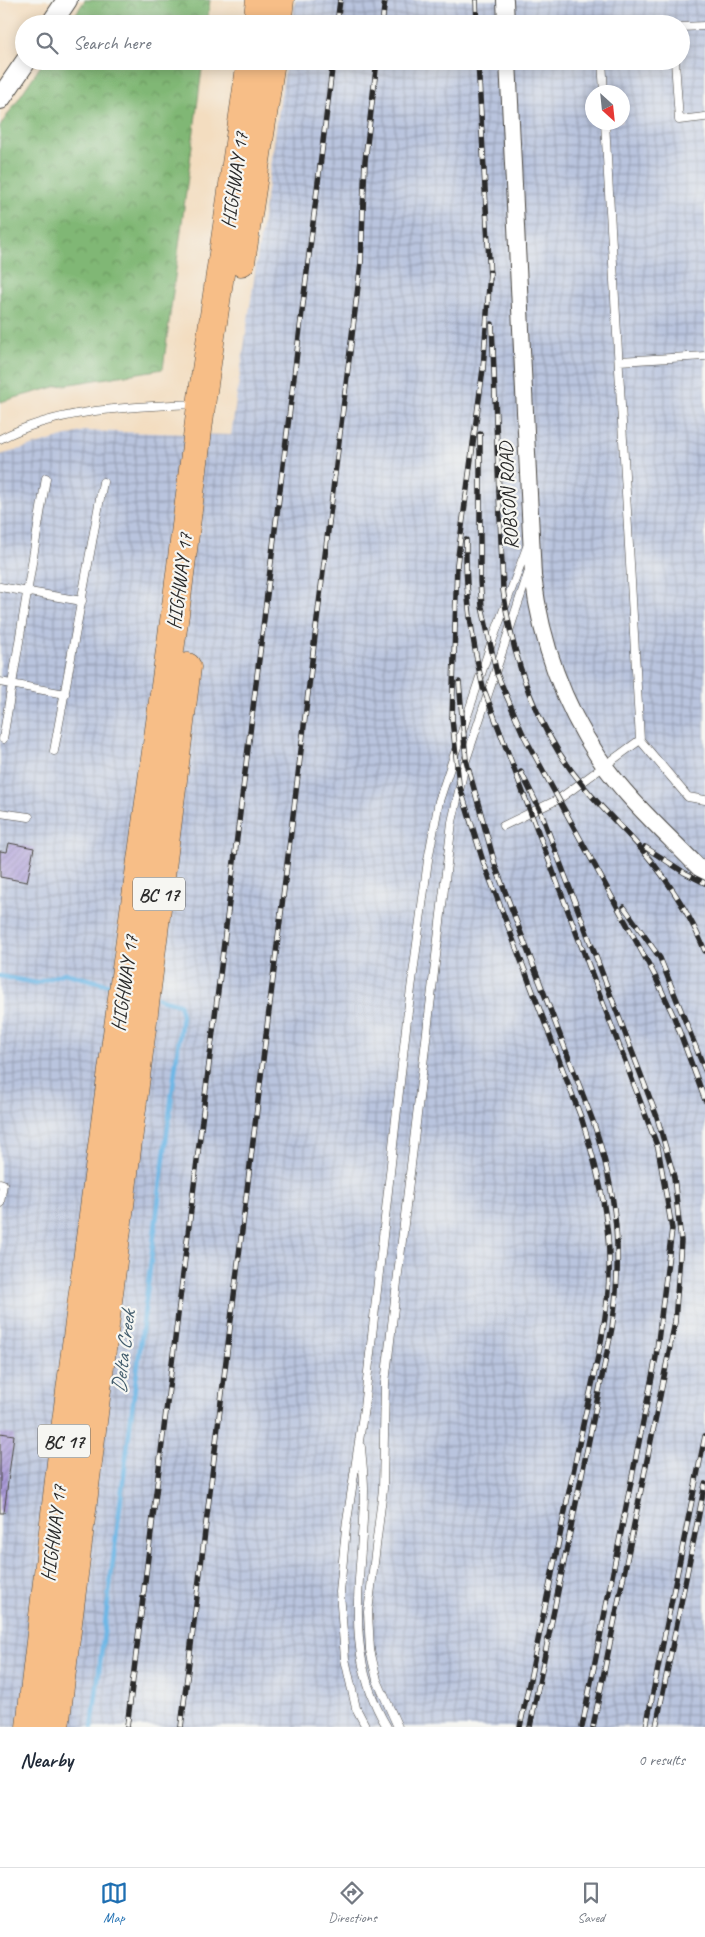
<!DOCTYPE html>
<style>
body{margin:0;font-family:Caveat,sans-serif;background:#f2f2f3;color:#1f2937}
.compass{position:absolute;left:585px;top:85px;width:45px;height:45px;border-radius:50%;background:#fff;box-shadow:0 2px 12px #0003;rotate:153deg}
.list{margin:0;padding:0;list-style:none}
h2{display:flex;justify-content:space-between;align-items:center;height:65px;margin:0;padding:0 20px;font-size:21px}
h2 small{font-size:16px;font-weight:400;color:#747a83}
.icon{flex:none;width:28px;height:28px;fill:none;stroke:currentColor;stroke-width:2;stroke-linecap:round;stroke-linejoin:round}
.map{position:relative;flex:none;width:705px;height:1727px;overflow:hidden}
.search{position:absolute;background:#fff;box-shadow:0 2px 12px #0003;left:15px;right:15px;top:15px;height:55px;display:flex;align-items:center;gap:12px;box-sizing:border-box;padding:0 18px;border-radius:28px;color:#747a83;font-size:19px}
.sheet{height:140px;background:#fff}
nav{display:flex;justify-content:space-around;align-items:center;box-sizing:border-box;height:70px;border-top:1px solid #e0e1e3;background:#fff;font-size:14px;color:#747a83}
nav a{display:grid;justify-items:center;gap:2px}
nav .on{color:#1f6fb2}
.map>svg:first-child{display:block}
.industrial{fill:url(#industrial-grid);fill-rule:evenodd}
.forest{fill:url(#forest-crowns);stroke:#567150}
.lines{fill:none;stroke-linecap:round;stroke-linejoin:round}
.stream{stroke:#6eb7e6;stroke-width:4.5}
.building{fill:url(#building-hatch)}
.service-casing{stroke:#494641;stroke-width:9}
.minor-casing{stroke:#494641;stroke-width:18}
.tertiary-casing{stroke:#494641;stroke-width:22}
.motorway-casing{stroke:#494641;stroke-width:29}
.service{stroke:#fff;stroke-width:8}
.minor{stroke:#fff;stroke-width:16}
.tertiary{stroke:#fff;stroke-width:20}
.motorway{stroke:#f7be87;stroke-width:28}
.rail-casing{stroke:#2b2b2b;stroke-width:5.5}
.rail{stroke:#f6f6f2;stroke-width:4;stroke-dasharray:11;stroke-linecap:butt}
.labels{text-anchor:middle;stroke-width:4.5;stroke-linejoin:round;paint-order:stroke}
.shield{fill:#f6f6f2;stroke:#686867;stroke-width:1}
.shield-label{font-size:19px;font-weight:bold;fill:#2b2b2b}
.street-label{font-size:20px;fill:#2b2b2b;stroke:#f6f6f2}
.water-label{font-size:21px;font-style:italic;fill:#425c6c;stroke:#f6f6f2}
</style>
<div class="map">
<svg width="705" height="1727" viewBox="0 0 705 1727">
<defs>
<pattern id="industrial-grid" width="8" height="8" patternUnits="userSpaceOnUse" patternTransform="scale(1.25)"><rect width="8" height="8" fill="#b9c4de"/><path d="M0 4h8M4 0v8" fill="none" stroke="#979fb4"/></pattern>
<pattern id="forest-crowns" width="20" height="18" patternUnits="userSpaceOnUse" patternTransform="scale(1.25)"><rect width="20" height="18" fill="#80b774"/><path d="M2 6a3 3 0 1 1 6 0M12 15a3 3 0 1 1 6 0" fill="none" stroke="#69955f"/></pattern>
<pattern id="building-hatch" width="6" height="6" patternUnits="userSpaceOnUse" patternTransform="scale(1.25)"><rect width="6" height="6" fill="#aa9ad8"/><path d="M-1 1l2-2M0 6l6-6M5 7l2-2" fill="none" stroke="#8b7eaf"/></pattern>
</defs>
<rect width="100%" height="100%" fill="#f6f6f2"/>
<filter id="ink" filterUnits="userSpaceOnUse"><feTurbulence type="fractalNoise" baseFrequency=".02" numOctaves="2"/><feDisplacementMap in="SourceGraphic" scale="10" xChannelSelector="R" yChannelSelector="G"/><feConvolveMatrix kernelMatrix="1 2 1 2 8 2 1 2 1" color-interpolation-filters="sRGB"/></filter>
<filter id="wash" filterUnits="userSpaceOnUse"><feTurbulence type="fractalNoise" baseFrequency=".0096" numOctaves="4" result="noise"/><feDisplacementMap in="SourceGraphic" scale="20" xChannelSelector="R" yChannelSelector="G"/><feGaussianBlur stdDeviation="1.12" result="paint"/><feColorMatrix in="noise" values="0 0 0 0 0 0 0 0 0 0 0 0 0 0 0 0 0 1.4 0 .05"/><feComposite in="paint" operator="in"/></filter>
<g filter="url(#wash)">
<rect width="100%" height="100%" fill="#f3ddc0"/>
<path class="industrial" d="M295,0H705V1727H0V455L84,431L231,435L286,61H681V24H292ZM592,92H622V122H592Z"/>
<path class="forest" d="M85,0H210L207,24H69Z
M44,61H203L163,369L58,386L0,402V126Z"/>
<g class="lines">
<path class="stream" d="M0,976L36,983L64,973L110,985
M92,1727L182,1015L179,1004L158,998"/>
</g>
<g id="blocks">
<path class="building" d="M9,843L34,848L27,882L0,877V851L7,852Z
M0,1433L14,1435L4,1513H0Z"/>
</g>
</g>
<g filter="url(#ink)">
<use href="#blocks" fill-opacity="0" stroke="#494641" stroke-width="1"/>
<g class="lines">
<g class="service-casing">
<path id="service" d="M681,27L705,26
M602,61L604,92
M675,61L679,120L705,117
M605,122L640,740L688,797L705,800
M619,361L705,356
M0,439C59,408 130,407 196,404
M0,587L82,601
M0,682L65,694
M3,739L46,478
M54,751L103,482
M0,813L29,817
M503,826L559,799L640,740
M0,1183L3,1184L0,1203
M361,1447C362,1461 364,1475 364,1489C364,1573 340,1649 387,1727
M366,1727L356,1708L345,1659L340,1592L346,1528L364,1408L407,1019L428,860L439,801L490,647L527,547
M398,1727L377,1680L370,1650L368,1612L383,1489L385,1383L452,822L466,760L529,571"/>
</g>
<g class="minor-casing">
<path id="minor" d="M505,0L506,24
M508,61L533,576C541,641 563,704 599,758C627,800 670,837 705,874"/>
</g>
<g class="tertiary-casing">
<path id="tertiary" d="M51,24L67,0
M0,99L26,61"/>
</g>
<g class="motorway-casing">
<path id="motorway" d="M257,24L260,0
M277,24L280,0
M241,262L271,61
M30,1727L64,1437L110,1085L175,614L202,398L251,61
M55,1727L187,667"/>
</g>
<use href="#service" class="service"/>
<use href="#minor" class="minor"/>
<use href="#tertiary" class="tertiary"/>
<use href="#motorway" class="motorway"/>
<g class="rail-casing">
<path id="rail" d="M476,0L477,24
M337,24L340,0
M382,24L385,0
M478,61L490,279
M490,272L483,369L457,564L452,719L459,784L483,861L582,1120C598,1171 611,1221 609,1275C607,1330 591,1385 580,1439C560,1535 540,1631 520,1727
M492,324L503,590C513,660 536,729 582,784C602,810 628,832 648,857C672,886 691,917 705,951
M480,434V581L482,607L497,674L523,734L654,974L674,1017L705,1100
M466,540C465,591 471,638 483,687L658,1148L672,1229L656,1357L582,1727
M459,682L466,760L496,868L594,1124C617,1194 623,1254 612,1328L530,1727
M521,772L540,810L657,1117L674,1177L681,1241L675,1322L593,1727
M645,847L685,873L705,883
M624,907L660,958L705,1070
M127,1727L333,61
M181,1727L361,262L365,161L377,61
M646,1727L705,1436
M656,1727L705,1484"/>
</g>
<use href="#rail" class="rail"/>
</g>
</g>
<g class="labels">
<g class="shield">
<rect x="133" y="877.5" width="52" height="33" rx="4"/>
<rect x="38" y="1424.5" width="52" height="33" rx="4"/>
</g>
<g class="shield-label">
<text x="159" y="901">BC 17</text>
<text x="64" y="1448">BC 17</text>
</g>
<g class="street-label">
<text transform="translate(234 180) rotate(-82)" y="7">HIGHWAY 17</text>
<text transform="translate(508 496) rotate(-93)" y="7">ROBSON ROAD</text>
<text transform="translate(179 581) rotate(-83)" y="7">HIGHWAY 17</text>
<text transform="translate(124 983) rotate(-82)" y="7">HIGHWAY 17</text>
<text transform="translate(53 1533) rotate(-83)" y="7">HIGHWAY 17</text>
</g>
<g class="water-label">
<text transform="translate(123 1352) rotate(-83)" y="7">Delta Creek</text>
</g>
</g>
</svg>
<svg class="compass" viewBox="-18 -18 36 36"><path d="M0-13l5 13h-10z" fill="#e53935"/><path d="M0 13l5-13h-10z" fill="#747a83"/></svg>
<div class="search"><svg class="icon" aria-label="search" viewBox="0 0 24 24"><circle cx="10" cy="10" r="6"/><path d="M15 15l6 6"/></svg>Search here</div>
</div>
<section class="sheet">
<h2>Nearby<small>0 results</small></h2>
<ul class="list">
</ul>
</section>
<nav>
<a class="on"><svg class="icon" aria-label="map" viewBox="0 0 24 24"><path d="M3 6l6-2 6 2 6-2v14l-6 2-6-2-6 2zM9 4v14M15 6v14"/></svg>Map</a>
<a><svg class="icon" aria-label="directions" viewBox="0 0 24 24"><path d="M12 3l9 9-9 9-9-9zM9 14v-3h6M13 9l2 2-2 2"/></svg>Directions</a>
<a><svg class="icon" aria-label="saved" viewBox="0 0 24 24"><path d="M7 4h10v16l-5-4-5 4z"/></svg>Saved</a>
</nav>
